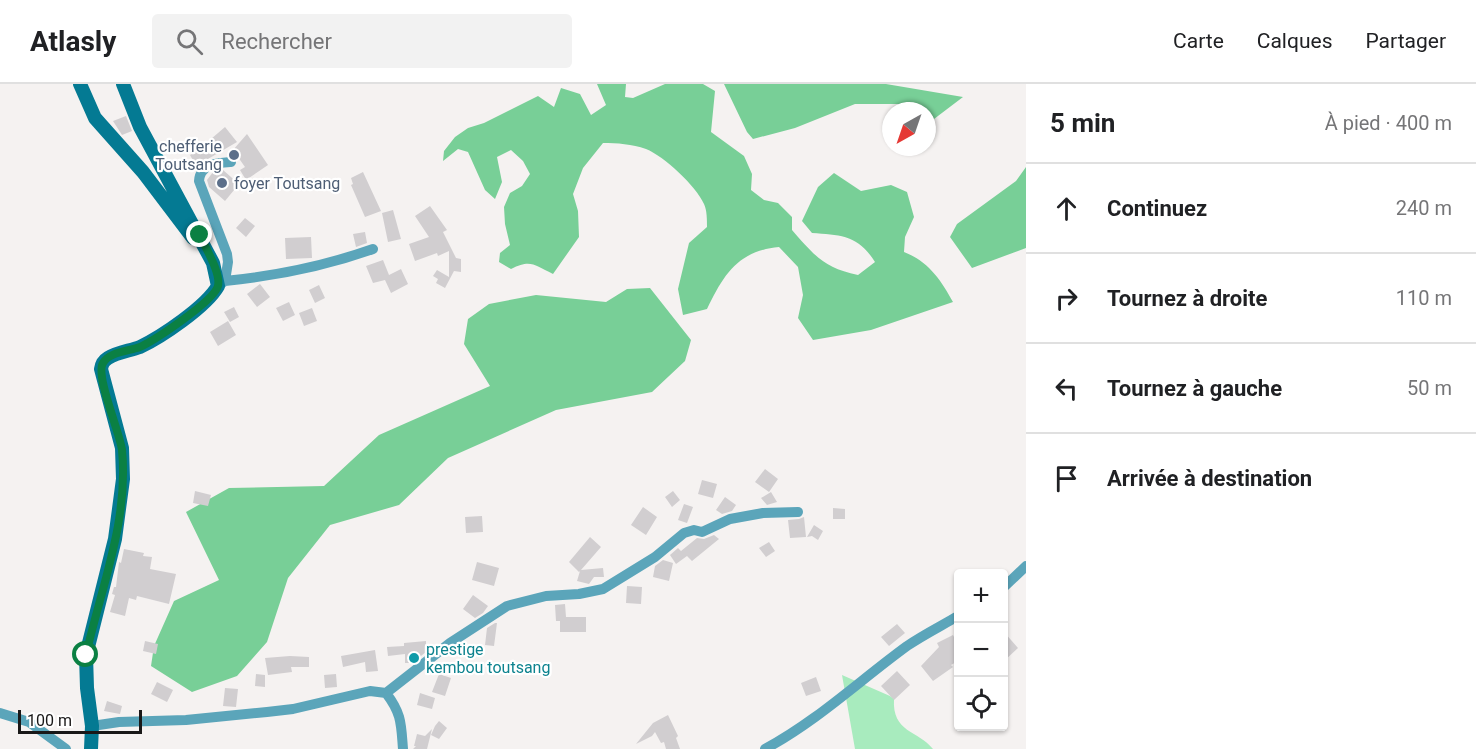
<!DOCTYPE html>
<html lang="fr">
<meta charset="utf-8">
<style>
body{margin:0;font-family:Roboto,sans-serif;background:#f2f2f2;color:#202124}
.controls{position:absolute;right:18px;bottom:18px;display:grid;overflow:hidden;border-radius:6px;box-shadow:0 2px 4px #0004}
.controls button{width:54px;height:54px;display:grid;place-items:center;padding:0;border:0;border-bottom:2px solid #e0e0e0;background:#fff;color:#202124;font:30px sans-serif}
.compass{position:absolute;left:882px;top:18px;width:54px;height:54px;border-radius:50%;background:#fff;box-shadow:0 2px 4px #0004;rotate:220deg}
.scale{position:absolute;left:18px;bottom:15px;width:124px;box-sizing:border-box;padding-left:6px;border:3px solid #191818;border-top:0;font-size:16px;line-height:21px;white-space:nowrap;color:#191818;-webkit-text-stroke:4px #fff;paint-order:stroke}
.stop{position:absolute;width:18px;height:18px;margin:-14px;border:4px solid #0b8043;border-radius:50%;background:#fff}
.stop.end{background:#0b8043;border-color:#fff;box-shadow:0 2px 6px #0008}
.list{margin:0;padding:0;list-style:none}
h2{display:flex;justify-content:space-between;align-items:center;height:78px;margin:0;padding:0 24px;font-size:26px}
h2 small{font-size:20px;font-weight:400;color:#757577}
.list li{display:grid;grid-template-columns:39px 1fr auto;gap:18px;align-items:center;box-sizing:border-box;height:90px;padding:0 24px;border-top:2px solid #e0e0e0}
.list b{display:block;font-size:22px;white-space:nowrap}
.list em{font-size:20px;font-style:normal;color:#757577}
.icon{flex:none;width:33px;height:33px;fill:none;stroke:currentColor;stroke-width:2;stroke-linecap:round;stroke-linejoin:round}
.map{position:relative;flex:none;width:1026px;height:665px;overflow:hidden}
header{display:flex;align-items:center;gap:36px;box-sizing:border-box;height:84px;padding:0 30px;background:#fff;border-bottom:2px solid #e0e0e0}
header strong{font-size:28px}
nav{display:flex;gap:33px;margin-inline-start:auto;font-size:21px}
.search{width:420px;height:54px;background:#f2f2f2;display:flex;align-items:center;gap:15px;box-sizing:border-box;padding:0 21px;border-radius:6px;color:#757577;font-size:22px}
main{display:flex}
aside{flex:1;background:#fff}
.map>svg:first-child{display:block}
.green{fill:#a8ebbe}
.forest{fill:#78cf97}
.building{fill:#d1ced0}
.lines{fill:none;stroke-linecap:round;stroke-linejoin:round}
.street{stroke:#5ba5ba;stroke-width:10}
.secondary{stroke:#047a93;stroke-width:14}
.route{stroke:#0b8043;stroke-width:8}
.service-dot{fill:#5c6f8a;stroke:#fff;stroke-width:2}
.culture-dot{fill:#0f9aa8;stroke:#fff;stroke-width:2}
.labels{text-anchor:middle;stroke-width:4.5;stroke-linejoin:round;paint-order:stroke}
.service-label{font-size:16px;fill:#4e5e75;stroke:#fff;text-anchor:end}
.culture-label{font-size:16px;fill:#0d838f;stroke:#fff;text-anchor:start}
</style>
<header>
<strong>Atlasly</strong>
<div class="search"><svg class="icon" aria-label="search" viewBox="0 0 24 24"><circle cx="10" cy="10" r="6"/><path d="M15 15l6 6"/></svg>Rechercher</div>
<nav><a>Carte</a><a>Calques</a><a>Partager</a></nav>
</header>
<main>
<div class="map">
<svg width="1026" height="665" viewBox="0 0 1026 665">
<rect width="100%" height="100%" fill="#f5f2f1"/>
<path class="green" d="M842,591L890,612L894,615C892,649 918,646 933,665H855Z"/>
<path class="forest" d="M597,0H626L625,13L633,14L665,0H703L715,7L711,48L744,72L752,90L751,106L764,116L778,119L792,133V146C814,171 824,184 858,191L875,178C858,151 841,151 812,149L802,137L818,103L834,89L861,107L891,101L907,108L914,133L905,153L904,168C928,177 941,196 953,218L871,246L813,256L798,234L803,211L798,183L779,163C738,167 724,190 707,225L683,231L678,205L689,159L707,143C707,136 707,126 704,120C696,102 664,72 646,65C632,60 617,59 603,59L583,84L573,110L578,127L579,153L553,190C534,181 531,175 511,185L499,178L500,169L510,161L505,140L504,123L510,109L522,102L530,90L523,77L511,66L497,73L502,98L495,115L485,106L468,68L458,65L443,77L444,67L455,53L468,44L484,39L538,12L554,23L561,4L580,10L591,31L606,21Z
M724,0H886L963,13L934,35L927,33V27H914L898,20H855L795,44L753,55L747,48Z
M1026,83V164L972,184L950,153L957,140L1016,97Z
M650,204L691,256L685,277L652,308L556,326L448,374L399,421L330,441L288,494L267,558L237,592L192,608L151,582L154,562L174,517L219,496L186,428L229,404L324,402L379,351L490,302L464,260L468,235L489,220L536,211L606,218L627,205Z"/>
<path class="building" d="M126,32L132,47L122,51L113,37Z
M225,43L237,58L196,82L190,71L213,57L211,55Z
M247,50L268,81L246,96L240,86L245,83L233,66Z
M223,86L239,100L225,117L209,103L207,96L213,88Z
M363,88L381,127L365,133L351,101L353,100L351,94Z
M430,122L447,146L443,148L456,174L461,175V188L454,187L445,204L436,199L438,195L433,192L437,186L449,193V167L438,172L437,169L415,177L409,160L429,153L415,132Z
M393,126L401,155L388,158L382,129Z
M245,134L255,142L246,153L236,144Z
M365,148L367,159L356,163L353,150Z
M311,153L312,174L286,175L285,154Z
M383,176L389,191L401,185L408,200L391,209L385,196L373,199L366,182Z
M260,200L270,213L257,223L247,210Z
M319,201L325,214L315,219L309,206Z
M289,218L295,231L283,237L276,224Z
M234,223L239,233L230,238L224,228Z
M312,224L317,237L304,242L299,229Z
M228,237L236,251L218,262L210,248Z
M765,385L778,395L769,408L755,398Z
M702,396L717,400L713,414L698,410Z
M195,407L211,411L208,422L193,419Z
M673,407L680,416L672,423L665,413Z
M771,408L777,418L767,421L761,414Z
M725,413L736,421L732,427L722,430L716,426Z
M684,420L693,423L687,439L678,436Z
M643,423L657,433L646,451L631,441Z
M833,424L845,425V435H833Z
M482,432L483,448L466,449L465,433Z
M804,433L806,453L790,454L788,436L799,435Z
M814,441L823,447L818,456L812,452L807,453Z
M714,451L719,455L692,477L687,472L676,480L670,471L678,464L681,467L697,454L704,455Z
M590,453L601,463L581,486L603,484L604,493H594L589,500L577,497L580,487L579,488L569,478Z
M769,458L775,467L766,473L759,464Z
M124,465L144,469L143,472L152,473L150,485L176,490L169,520L137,512L136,516L129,514L125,532L110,528L115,511L112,510L114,503H116L119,478L121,479Z
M663,476L673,479L669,497L653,493L655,482Z
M477,478L499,484L494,502L472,496Z
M627,502L642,503L641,520L626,519Z
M473,511L488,522L483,529L475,534L463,525Z
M565,520L566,533H586V548H560V537H556L555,521Z
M495,539H497L494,562L485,561L487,544Z
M897,540L905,549L889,562L881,553Z
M1004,548L1018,564L1004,577Z
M953,551L958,561V577L951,581L953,583L933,597L921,582L939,563L937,559Z
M145,557L158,560L156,570L143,567Z
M426,557V568L412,579H405V570L388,572L387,563L404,562V559Z
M375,566L378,587L366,588L365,578L343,583L341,572Z
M290,572L309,573V583H291L292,588L268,591L265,574Z
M897,587L910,601L894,616L881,602Z
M256,590L265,591V603L255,602Z
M336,590L337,603L325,604L324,591Z
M439,590L451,594L445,612L432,608Z
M816,593L821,607L806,612L801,599Z
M157,598L173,606L167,618L151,610Z
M225,604L238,605L236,623L223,622Z
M420,609L435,614L432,625L417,621Z
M107,617L122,622L120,630L104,627Z
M668,631L678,652L676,654L680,665H666L664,658L661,659L655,648L652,652L636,660L653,639Z
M439,637L447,644L439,655L431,651L435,642Z
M432,645L427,665H413L416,662H414L417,650L425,652Z"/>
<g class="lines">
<path class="street" d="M225,197L228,178L227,170L199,97C200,80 217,79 231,78
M218,202L225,197C275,192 325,182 373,165
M1004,503L1026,482
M0,629L29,638L66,665
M92,642L119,638L186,636L267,628L293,625L370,607L386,609
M403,665C401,640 402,630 386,609L450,559L507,522L546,512L579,510L603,505L655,473L684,449L694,446L702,448L730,435L763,429L798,428
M765,665C817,637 859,597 907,562C923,551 941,542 958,532"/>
<path class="secondary" d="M80,0L95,34L143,88L193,154
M91,665L92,642L87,604L86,571L115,455L123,395L122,364L101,285C102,280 103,277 108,274C118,268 129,267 140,263C161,253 206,223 218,202L213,179L140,43L123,0"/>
</g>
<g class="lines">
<path class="route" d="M86,571C101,504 129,436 122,366C120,349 95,291 103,279C109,268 129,267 140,263C155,256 214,217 218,202C221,188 205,164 200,151"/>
</g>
<g class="service-dot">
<circle cx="234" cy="71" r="6"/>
<circle cx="222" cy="99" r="6"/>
</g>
<circle class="culture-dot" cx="414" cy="574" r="6"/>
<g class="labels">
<g class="service-label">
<text x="222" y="68">chefferie<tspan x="222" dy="18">Toutsang</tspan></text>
<text x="234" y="105" text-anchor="start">foyer Toutsang</text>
</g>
<g class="culture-label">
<text x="426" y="571">prestige<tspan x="426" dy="18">kembou toutsang</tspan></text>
</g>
</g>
</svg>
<div class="controls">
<button>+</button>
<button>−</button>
<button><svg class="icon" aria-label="locate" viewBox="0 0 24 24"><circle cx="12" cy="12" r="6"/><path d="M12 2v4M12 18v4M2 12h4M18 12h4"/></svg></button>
</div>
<svg class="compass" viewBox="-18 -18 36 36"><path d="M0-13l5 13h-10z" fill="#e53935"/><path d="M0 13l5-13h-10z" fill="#757577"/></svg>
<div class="scale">100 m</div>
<div class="stop" style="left:86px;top:571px"></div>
<div class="stop end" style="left:200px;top:151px"></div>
</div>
<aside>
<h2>5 min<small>À pied · 400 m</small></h2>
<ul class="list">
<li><svg class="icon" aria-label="ahead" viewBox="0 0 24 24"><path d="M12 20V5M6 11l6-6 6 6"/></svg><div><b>Continuez</b></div><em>240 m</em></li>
<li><svg class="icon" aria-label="right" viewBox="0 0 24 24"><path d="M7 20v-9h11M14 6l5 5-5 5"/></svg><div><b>Tournez à droite</b></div><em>110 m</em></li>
<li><svg class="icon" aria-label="left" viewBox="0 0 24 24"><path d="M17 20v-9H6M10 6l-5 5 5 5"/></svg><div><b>Tournez à gauche</b></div><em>50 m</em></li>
<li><svg class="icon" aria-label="arrive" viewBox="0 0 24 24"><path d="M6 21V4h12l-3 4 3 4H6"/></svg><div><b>Arrivée à destination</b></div></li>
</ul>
</aside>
</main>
